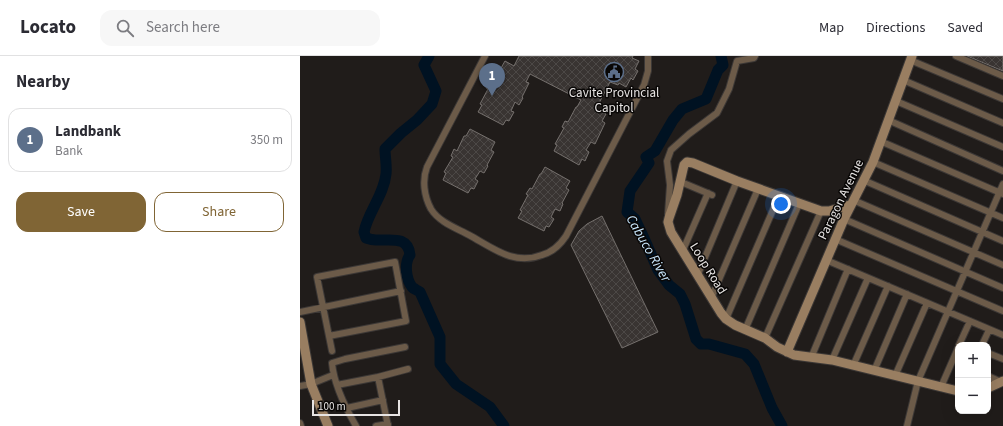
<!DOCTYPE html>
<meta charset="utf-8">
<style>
body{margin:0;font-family:"Source Sans 3",sans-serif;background:#f7f7f7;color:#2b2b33}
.controls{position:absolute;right:12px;bottom:12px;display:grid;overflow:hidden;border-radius:8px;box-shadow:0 4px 16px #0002}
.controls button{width:36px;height:36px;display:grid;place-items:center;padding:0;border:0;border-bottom:1px solid #e1e1e2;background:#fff;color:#2b2b33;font:20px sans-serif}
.scale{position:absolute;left:12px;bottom:10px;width:88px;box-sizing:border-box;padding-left:4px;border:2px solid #e7e4e3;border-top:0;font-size:11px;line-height:14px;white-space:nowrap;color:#e7e4e3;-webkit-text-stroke:3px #090706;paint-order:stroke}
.you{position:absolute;left:481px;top:148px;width:14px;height:14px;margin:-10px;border:3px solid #fff;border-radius:50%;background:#1a73e8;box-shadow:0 0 0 6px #1a73e833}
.badge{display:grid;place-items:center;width:26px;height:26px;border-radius:50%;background:#806535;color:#fff;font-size:13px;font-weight:700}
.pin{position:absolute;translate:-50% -33px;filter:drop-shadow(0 1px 2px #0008)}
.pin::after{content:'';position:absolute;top:21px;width:14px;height:12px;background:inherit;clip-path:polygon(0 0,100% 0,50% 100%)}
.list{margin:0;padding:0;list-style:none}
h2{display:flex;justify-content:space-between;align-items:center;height:52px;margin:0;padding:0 16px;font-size:17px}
h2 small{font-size:13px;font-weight:400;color:#7c7c81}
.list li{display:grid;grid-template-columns:26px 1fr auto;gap:12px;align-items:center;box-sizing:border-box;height:64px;margin:0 8px 8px;padding:0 8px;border:1px solid #e1e1e2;border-radius:12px}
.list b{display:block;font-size:15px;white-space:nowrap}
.list p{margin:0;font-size:13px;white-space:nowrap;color:#7c7c81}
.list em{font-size:13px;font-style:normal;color:#7c7c81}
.actions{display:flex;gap:8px;padding:12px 16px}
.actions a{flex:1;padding:9px 0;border:1px solid #806535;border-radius:12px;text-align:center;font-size:14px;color:#806535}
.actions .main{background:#806535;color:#fff}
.icon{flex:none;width:22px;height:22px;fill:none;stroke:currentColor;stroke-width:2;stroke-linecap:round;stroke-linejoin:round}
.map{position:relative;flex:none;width:703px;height:370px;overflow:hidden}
header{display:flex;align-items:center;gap:24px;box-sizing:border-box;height:56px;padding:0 20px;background:#fff;border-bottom:1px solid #e1e1e2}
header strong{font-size:19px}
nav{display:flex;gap:22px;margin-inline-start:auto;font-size:14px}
.search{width:280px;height:36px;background:#f7f7f7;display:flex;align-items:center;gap:10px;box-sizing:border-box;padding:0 14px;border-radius:12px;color:#7c7c81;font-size:15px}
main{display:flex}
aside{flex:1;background:#fff}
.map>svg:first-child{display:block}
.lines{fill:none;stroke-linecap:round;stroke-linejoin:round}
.river{stroke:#001222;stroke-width:11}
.building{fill:url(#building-cross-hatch);stroke:#75706d}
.street-casing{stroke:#3c3836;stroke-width:8}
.secondary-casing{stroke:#3c3836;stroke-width:11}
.street{stroke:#6c5b49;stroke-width:6}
.secondary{stroke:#997e61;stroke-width:9}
.labels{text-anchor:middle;stroke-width:3;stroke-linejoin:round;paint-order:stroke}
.poi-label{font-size:13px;fill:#e7e4e3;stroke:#090706}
.street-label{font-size:13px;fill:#e7e4e3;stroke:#090706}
.water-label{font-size:14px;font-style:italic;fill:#c8e6fc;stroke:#090706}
</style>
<header>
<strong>Locato</strong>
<div class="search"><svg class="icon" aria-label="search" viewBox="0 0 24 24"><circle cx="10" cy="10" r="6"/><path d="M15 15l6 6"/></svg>Search here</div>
<nav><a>Map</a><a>Directions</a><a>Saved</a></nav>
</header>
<main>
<aside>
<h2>Nearby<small></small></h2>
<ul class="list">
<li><span class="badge" style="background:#5c6f8a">1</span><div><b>Landbank</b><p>Bank</p></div><em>350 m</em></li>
</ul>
<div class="actions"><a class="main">Save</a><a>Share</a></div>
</aside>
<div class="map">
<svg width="703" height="370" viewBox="0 0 703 370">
<defs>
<pattern id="building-cross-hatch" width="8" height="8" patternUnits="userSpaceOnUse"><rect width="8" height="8" fill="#393432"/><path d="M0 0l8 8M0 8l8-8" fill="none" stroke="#4c4846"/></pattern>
</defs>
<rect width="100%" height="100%" fill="#201c1a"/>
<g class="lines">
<path class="river" d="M129,0L124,9L136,35L132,48L117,64L101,77L85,93C85,101 87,110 86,118C84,139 68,156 64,176L66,182C69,183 73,184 76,184C90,185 108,179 110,199C104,207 106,223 112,231C114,233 117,234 120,236L140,281V308L156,328L190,351L204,370
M421,0L423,9L418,14L406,43L382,53L373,64L355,95L346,101L349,107L330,135L327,156L335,163L343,180L358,214L369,229L380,238L385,248L396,283L401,288H409L445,298L454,308L472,352L482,370"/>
</g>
<path class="building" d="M219,0H333L332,2L339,5L335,13L338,15L333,24L331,22L326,31L319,27L318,29L310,26L296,53L306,58L302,65L305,67L295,88L291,86L286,94L289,96L285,105L282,103L279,109L254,95L257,89L255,88L264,72L262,71L265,65L268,66L276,51H277L281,44L230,18L226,26L229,27L222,41L223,42L219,49L215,46L211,55L214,56L209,65L206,64L203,69L178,56L182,49L180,48L188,33L186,32L189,25L192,26L200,11L201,12L205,5L214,10Z
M667,0H703V15Z
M170,73L195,86L191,94L194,96L187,109L188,110L184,117L180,115L175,123L178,125L174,133L171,132L168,137L143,124L146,117L144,116L153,101L151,100L154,93L157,95L164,80H166Z
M245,111L270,125L266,132L269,134L262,147L263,148L260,155L255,153L251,161L254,163L249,171L246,170L244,175L218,162L222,155L220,154L228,139L226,138L230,132L232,133L240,118H241Z
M302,160L358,276L322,292L271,189L279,175L287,168Z"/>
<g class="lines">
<g class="street-casing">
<path id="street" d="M185,0L127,111C122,124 124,140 131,153C139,166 156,172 169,179C193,192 214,210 242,199C253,196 260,189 266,180L344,29L348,15V0
M656,0L703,20
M610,4L703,43
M603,24L703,67
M596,45L703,91
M588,64L703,115
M580,85L703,138
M573,106L703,162
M563,124L703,185
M381,126L412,139
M553,144L703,209
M368,158L370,129L367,105L371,94L389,78L417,57L429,33L437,5L454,2L455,0
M544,163L703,232
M535,183L703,255
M383,194L408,137
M526,204L703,279
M398,218L437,125
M412,240L458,133
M0,256L101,235
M426,263L479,140
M445,274L499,148
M29,280L106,265L95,206L17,221L32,295
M465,282L521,155
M659,289L670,265
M682,289L689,274
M688,297L703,303
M511,302L548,213
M532,304L568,222
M553,310L588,230
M574,315L607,238
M595,320L627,247
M688,320L701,326
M78,321L88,370
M37,329L78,321L108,313
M0,330L11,328L33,319
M641,331L658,292
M47,352L83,344
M0,367L1,370
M56,370C45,351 34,329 32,307L45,303L105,291
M76,370L88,368
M607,370L618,325L703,128"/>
</g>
<g class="secondary-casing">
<path id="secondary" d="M550,149L529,155H521L437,125L393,107L387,106L384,109L377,139L369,162L368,166L371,176L421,257L426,263L435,269L465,282L477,291L494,299L532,304L658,335
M0,266L11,328L28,370
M487,296L544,163L573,106L612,0
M688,332L703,325"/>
</g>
<use href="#street" class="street"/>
<use href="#secondary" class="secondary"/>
</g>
<defs>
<g id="civic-ring" transform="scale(1)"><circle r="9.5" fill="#090706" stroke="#5c6f8a" stroke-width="1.5"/><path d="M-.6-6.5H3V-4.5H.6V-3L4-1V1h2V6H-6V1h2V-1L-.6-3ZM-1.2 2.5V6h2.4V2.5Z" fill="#5c6f8a"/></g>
</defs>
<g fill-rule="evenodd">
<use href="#civic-ring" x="314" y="16"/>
</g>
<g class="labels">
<g class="poi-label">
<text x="314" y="41">Cavite Provincial<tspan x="314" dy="15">Capitol</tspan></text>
</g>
<g class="street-label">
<text transform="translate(540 143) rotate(-64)" y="5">Paragon Avenue</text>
<text transform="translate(409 212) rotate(58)" y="5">Loop Road</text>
</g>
<g class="water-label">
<text transform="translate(349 192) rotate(60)" y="5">Cabuco River</text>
</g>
</g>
</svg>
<div class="controls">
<button>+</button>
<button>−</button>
</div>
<div class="scale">100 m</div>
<div class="you"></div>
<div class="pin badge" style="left:192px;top:40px;background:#5c6f8a">1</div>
</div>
</main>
